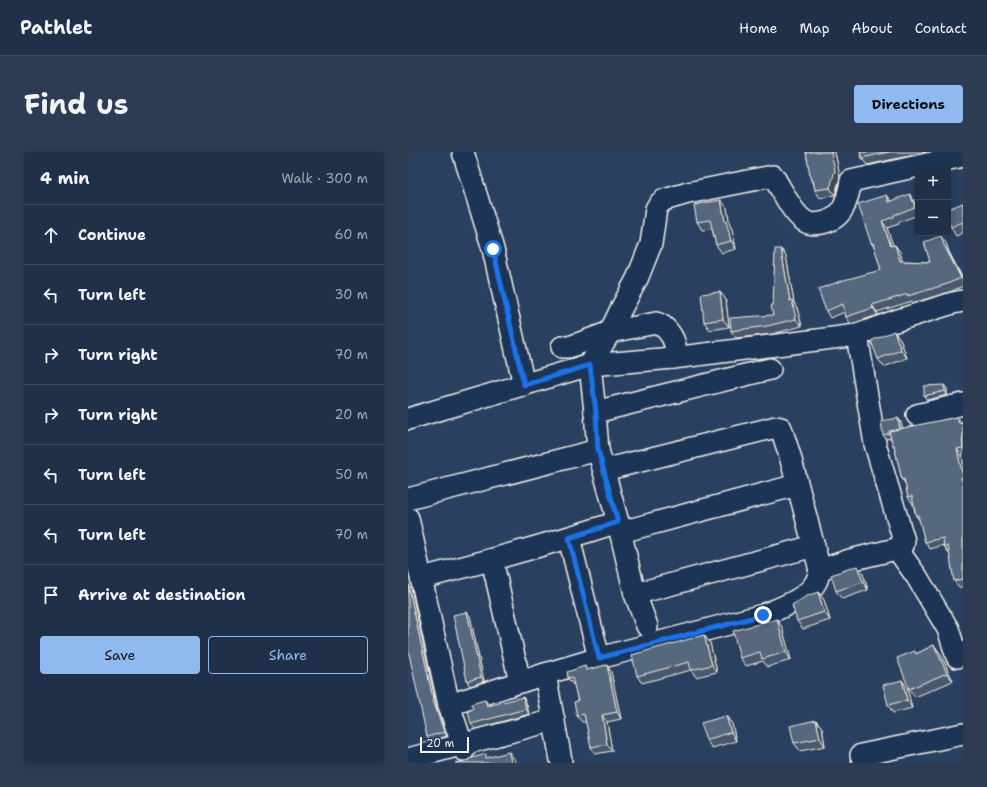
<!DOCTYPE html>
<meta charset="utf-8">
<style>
:root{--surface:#203048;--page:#2d3c52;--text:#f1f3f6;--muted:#a2a9b4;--line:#3d4b60;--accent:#90b9f0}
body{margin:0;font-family:"Shantell Sans",sans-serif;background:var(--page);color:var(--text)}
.controls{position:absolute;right:12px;top:12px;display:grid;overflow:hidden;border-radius:4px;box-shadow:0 2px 10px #0003}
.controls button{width:36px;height:36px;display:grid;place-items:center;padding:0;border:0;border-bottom:1px solid var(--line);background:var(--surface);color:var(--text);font:20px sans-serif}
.scale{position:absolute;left:12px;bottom:10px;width:49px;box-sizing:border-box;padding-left:4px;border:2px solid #f4f1e8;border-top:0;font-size:11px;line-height:14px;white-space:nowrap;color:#f4f1e8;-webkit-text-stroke:3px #1d3557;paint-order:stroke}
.stop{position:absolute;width:12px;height:12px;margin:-9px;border:3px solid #1a73e8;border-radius:50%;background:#fff}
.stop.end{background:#1a73e8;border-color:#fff;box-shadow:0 1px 4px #0008}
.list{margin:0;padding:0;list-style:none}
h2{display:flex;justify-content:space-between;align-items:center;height:52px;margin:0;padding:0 16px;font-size:17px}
h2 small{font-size:13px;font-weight:400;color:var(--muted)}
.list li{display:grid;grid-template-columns:26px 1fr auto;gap:12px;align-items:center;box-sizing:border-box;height:60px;padding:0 16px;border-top:1px solid var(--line)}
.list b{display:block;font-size:15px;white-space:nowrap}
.list em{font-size:13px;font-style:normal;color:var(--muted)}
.actions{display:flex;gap:8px;padding:12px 16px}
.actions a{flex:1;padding:9px 0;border:1px solid var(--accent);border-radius:4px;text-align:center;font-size:14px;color:var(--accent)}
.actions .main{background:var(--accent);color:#111}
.icon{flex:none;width:22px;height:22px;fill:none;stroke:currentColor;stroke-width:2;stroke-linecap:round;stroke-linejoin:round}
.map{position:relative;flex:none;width:555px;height:611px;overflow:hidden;border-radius:4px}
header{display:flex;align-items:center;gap:24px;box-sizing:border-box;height:56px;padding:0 20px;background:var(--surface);border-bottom:1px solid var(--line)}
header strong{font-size:19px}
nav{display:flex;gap:22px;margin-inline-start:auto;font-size:14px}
.intro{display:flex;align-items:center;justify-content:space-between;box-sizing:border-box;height:96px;padding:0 24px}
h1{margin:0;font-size:28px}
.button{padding:10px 18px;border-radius:4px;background:var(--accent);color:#111;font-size:14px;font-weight:700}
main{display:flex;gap:24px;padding:0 24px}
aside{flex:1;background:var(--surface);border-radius:4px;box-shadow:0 2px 10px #0003}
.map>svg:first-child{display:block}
</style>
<header>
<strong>Pathlet</strong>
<nav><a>Home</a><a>Map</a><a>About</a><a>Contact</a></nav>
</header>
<div class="intro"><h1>Find us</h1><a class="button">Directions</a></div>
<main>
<aside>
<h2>4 min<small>Walk · 300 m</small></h2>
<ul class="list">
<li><svg class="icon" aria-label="ahead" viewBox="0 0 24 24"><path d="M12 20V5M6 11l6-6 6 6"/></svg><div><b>Continue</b></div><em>60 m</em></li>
<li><svg class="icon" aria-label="left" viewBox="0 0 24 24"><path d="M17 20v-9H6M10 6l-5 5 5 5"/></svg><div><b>Turn left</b></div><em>30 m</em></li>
<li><svg class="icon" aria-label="right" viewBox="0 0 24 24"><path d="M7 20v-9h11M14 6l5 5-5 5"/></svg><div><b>Turn right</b></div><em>70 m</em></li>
<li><svg class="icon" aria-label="right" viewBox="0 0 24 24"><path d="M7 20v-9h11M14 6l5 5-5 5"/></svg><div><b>Turn right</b></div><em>20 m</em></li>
<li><svg class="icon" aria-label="left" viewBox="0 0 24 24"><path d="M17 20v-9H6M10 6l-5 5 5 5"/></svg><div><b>Turn left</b></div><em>50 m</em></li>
<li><svg class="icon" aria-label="left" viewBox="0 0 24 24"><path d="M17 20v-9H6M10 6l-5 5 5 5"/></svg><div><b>Turn left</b></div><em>70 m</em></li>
<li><svg class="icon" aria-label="arrive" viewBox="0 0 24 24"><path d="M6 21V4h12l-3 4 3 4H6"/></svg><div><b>Arrive at destination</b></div></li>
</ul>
<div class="actions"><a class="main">Save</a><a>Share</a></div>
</aside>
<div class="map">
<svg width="555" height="611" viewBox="0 0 555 611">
<rect width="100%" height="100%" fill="#2a4060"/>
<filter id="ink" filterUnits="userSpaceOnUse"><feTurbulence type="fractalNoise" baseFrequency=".025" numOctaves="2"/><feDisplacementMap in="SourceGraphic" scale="8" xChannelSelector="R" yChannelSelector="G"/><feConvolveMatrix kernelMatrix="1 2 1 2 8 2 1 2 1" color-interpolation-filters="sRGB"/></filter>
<g filter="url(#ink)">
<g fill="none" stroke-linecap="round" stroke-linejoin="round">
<g stroke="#f4f1e8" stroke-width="24">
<g id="minor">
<polyline points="55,0 85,97 116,233"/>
<path d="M154,195H161L202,180L248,171C257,173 265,184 267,193C268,197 266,202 265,206"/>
<polyline points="187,260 362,217"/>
<polyline points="509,263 555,252"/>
<polyline points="0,267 182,213 265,206 449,183 487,169 545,151 555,149"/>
<polyline points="196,318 368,275 373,276 382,304 412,418"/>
<polyline points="0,347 190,298"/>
<polyline points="0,366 41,553 56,598"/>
<polyline points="213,380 389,333"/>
<polyline points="161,386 191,506"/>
<polyline points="489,397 509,425 540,477 549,505"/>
<polyline points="84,408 112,530"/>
<path d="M14,426C80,409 145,391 210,370"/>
<polyline points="227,442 406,394"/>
<path d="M239,474L227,442L210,370L190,298L187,260L182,213L202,180L213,157L229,127L243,92L248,57L251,52L256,48L280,41L365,24C373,36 383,59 394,67C400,73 407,72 414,71C437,66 439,48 443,29L555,4"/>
<polyline points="137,522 153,608"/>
<path d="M41,553L137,522L191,506L355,463C372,456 399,447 408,430C410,426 411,422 412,418L442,408L492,396L495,394L496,389L467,292L449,183"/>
<polyline points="453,603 555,582"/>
<polyline points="0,607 146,568"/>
</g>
</g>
<use href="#minor" stroke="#1d3557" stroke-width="21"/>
</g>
<g fill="#4a596c" stroke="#f4f1e8">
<polygon points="398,0 427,0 432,25 427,43 412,46 407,38 406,32 403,29"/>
<polygon points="452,0 518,0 459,13 454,6"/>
<polygon points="483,49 506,49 510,59 510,63 491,70 491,72 479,76 485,94 487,93 492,100 494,109 522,110 538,91 541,100 555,127 555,134 544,139 505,151 504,149 469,160 470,163 443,172 438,165 437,160 422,166 418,159 473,118 467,96 463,91"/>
<polygon points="555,51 555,81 548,84 543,75"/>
<polygon points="319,56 322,74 324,77 328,97 314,101 308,93 304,77 294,78 289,70"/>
<polygon points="373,97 378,104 386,151 389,156 394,174 364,182 328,186 323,179 365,163 365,153"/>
<polygon points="312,140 318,148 321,175 302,178 296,170"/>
<polygon points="486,179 492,187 499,206 476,215 470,207"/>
<polygon points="536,233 539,237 539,243 519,248 516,244"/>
<polygon points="490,266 493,270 494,276 555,270 555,303 554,304 555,310 555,435 551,435 546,429 542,401 540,401 536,393 522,397 517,390 512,369 508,364 505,352 500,345 497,331 494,328 487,297 485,293 483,286 478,287 475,283"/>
<polygon points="455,422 460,438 434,447 428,439"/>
<polygon points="3,436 29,556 39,584 22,589 19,585"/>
<polygon points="410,440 416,448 422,468 395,477 389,469"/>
<polygon points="62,464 76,529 62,534 59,529"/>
<polygon points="374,475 383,508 359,515 355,509 338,514 332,506"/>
<polygon points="296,483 302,491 309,520 288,525 283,518 234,531 229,524"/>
<polygon points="526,493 532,501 545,529 507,545 501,537 508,502"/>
<polygon points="199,513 203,520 213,567 199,570 204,599 187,602 183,595 178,570 174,570 169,564 170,549 166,532 165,533 160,526 177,514 179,518"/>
<polygon points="494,528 499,536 504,556 485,561 480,553"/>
<polygon points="118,550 121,562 67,577 63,572 81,553"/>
<polygon points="318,564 324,572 328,589 304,596 298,588"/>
<polygon points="408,568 414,576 417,594 392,599 386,591"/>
</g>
<g fill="#3c4858" stroke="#f4f1e8">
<polygon points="423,0 427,0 432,25 427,43 422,36"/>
<polygon points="502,42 506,49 510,59 510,60 507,55"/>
<polygon points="479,43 484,50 481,50"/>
<polygon points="313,48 319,56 322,74 324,77 328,97 323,89 317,70"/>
<polygon points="474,69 479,76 488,101 483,94"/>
<polygon points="533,84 538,91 541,100 555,127 555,128 536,93"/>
<polygon points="487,93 492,100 496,116 492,109"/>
<polygon points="373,97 378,104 386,151 389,156 394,174 388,167 382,149"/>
<polygon points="312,140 318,148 321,175 315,167"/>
<polygon points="464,153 469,160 470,163 465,156"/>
<polygon points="486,179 492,187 499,206 493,198"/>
<polygon points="536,233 539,237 539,243 537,239"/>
<polygon points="549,265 554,271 551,271"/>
<polygon points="490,266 493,270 496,283 493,279"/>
<polygon points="549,297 554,304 555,310 555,326"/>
<polygon points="449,414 455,422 460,438 455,430"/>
<polygon points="0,432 3,436 29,556 39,584 36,580 26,551"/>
<polygon points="410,440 416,448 422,468 416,460"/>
<polygon points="59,460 62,464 76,529 73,525"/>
<polygon points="369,467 374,475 383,508 378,500"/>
<polygon points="296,483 302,491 309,520 304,513"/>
<polygon points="526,493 532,501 545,529 539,521"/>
<polygon points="199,513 203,520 213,567 209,560"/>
<polygon points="494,528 499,536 504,556 499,548"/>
<polygon points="115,545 118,550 121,562 118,557"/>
<polygon points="77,548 81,553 82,559 79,554"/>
<polygon points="194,563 199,570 204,599 199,592"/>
<polygon points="318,564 324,572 328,589 323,580"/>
<polygon points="408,568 414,576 417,594 412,586"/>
<polygon points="101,600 107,608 107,611 103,611"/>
</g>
<g fill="#56677d" stroke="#f4f1e8">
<polygon points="398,0 423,0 427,18 422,36 407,38 405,28 403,29"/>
<polygon points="452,0 481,0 454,6"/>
<polygon points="502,42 507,55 486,63 486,65 474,69 483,94 487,93 492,109 522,110 516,90 533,84 536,93 553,126 539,132 500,144 500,142 464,153 465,156 438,165 435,152 418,159 410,137 436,128 473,118 465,91 463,91 450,52 479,43 481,50"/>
<polygon points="313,48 317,70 318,69 323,89 308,93 302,68 289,70 286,53"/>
<polygon points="555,51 555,70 543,75 540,69 540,57"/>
<polygon points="367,97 373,97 382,149 384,148 388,167 359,174 323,179 322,166 365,163 363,154 365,153"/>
<polygon points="312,140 315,167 296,170 293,142"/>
<polygon points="486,179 493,198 470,207 463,189"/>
<polygon points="536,233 537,239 516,244 516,234"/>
<polygon points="549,265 551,271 555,270 555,286 554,286 555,296 549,297 555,325 553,325 555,332 555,427 546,429 540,394 536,395 535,386 517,390 510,363 508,364 504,344 500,345 496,327 494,328 486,293 485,293 481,279"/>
<polygon points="490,266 492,277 481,279 482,281 475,283 473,269"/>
<polygon points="449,414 455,430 428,439 423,423"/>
<polygon points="0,432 26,551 36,580 19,585 0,497"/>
<polygon points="410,440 416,460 389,469 384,453 399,444"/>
<polygon points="59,460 73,525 59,529 45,463"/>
<polygon points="369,467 378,500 354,507 352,500 332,506 325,479"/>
<polygon points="296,483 304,513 283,518 281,510 229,524 224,503"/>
<polygon points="526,493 539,521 501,537 489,506 507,499 508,502"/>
<polygon points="199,513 209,560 194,563 199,592 183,595 176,562 169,564 166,550 170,549 164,525 160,526 159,520 177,514 178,518"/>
<polygon points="494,528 499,548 480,553 475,533"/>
<polygon points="115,545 118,557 63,572 60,559 65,557 63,552 77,548 79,554"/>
<polygon points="318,564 323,580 298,588 293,571"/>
<polygon points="408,568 412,586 386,591 382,574"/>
<polygon points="101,600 103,611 47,611 61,608 61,607 78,602 78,606"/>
</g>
</g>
<g fill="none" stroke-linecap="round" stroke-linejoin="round" filter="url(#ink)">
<polyline stroke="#1a73e8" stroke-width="5" points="85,97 116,233 182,213 188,260 190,298 210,370 161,386 191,506 355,463"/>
</g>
</svg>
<div class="controls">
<button>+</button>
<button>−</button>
</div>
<div class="scale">20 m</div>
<div class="stop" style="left:85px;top:97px"></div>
<div class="stop end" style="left:355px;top:463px"></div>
</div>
</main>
